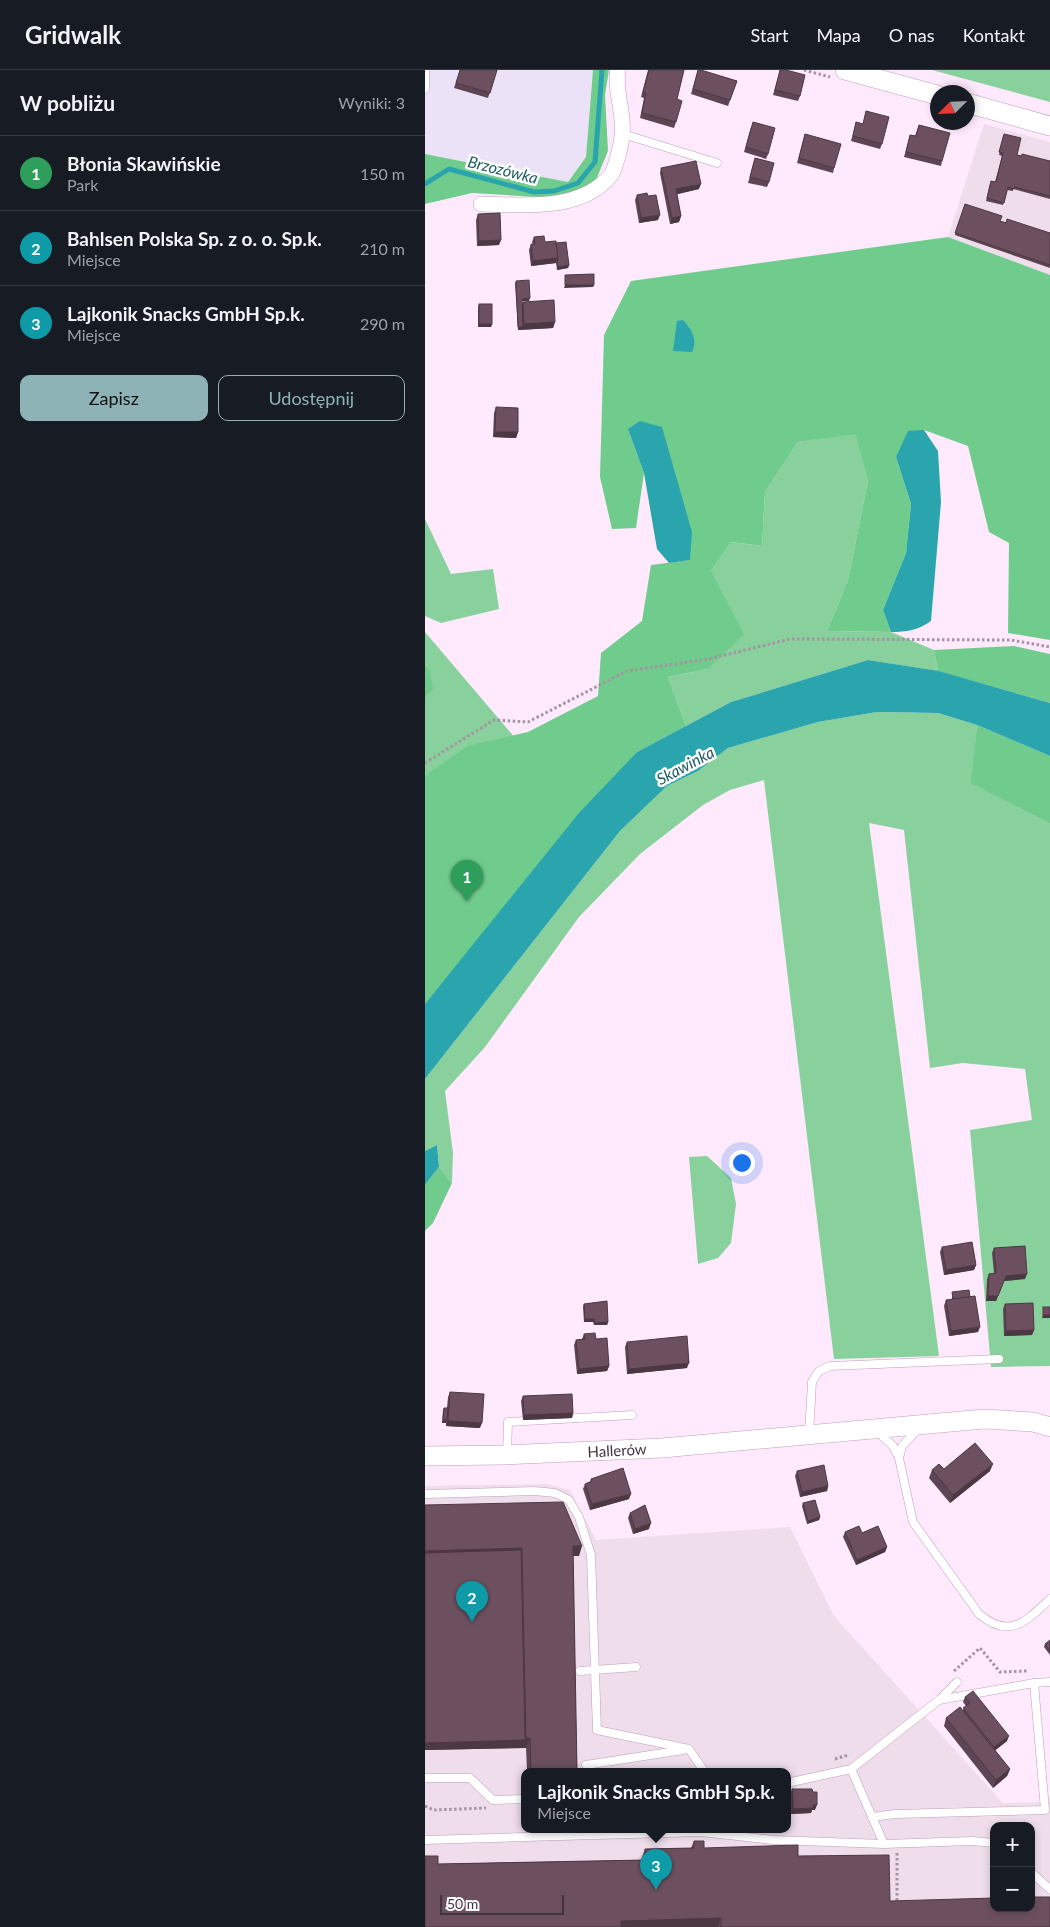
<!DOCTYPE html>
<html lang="pl">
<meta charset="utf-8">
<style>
:root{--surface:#171b24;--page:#20242c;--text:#f1f3f6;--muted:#9ea1a6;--line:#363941;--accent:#8eb3b7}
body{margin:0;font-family:Lato,sans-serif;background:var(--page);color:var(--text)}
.controls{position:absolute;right:15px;bottom:15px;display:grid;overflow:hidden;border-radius:10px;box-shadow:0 2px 8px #0003}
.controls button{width:45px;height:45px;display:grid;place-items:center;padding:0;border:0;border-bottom:1px solid var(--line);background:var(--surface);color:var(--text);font:25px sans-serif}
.compass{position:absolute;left:505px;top:15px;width:45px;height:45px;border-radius:50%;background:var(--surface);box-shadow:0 2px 8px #0003;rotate:246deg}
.scale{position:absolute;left:15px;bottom:12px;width:124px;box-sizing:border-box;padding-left:5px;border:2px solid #40353f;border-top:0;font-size:14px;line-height:18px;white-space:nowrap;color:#40353f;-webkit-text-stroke:4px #fefefe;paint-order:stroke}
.you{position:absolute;left:316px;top:1092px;width:18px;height:18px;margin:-12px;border:4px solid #fff;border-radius:50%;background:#1a73e8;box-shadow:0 0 0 8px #1a73e833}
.badge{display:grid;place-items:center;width:32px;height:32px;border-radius:50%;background:var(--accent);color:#fff;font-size:16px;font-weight:700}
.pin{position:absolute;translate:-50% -41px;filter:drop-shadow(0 1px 2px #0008)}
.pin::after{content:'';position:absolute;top:26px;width:18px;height:15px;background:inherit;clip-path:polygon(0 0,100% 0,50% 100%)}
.popup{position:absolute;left:96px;top:1698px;width:270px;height:65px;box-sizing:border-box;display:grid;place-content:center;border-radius:10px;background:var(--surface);filter:drop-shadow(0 1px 4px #0005);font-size:16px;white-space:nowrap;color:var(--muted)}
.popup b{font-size:19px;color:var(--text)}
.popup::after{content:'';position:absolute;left:50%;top:100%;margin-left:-10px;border:10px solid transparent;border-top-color:var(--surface)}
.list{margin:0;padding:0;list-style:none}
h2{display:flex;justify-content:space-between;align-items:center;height:65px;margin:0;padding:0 20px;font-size:21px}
h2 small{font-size:16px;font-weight:400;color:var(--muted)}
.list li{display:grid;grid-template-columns:32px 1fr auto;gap:15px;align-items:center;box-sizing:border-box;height:75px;padding:0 20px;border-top:1px solid var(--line)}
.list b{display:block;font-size:19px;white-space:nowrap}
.list p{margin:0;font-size:16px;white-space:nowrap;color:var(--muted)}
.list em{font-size:16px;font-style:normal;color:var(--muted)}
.actions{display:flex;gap:10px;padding:15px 20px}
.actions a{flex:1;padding:11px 0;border:1px solid var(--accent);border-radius:10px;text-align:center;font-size:18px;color:var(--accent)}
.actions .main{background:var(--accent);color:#111}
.map{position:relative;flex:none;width:625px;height:1857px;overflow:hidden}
header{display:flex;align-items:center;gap:30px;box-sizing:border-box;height:70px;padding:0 25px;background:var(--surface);border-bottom:1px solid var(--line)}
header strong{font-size:24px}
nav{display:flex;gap:28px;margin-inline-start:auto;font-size:18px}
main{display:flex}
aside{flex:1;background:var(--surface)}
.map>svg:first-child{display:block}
</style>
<header>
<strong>Gridwalk</strong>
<nav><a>Start</a><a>Mapa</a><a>O nas</a><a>Kontakt</a></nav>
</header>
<main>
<aside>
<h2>W pobliżu<small>Wyniki: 3</small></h2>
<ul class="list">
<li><span class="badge" style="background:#2e9e5b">1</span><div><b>Błonia Skawińskie</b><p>Park</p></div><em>150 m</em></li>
<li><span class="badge" style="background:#0f9aa8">2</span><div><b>Bahlsen Polska Sp. z o. o. Sp.k.</b><p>Miejsce</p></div><em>210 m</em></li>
<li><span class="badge" style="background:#0f9aa8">3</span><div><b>Lajkonik Snacks GmbH Sp.k.</b><p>Miejsce</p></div><em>290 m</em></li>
</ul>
<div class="actions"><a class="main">Zapisz</a><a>Udostępnij</a></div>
</aside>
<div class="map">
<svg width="625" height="1857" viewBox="0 0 625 1857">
<rect width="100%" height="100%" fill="#ffe9fd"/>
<g fill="#efddec" fill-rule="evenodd">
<polygon points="559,54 625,72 625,205 523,167"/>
<path d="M121,1414L145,1420L171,1470L365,1457L409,1546L578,1733L625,1732V1857H0V1416ZM100,1701H362V1759H100ZM569,1756H606V1838H569Z"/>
</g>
<polygon fill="#ece2f7" points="0,0 168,0 161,87 143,112 0,84"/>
<g fill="#88d19c">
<polygon points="507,0 625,0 625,32"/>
<polygon points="430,363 443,411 423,510 402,561 466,562 509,580 513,601 443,590 306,632 261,656 243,607 283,599 286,501 306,472 337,476 340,422 373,372"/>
<polygon points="0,449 26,504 68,499 74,539 16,553 0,546"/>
<polygon points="0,562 154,743 0,934"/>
<polygon points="452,642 513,643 552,655 547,713 625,754 625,1296 566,1297 545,1060 607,1050 600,999 538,993 505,998 479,760 444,753 514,1286 409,1289 339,710 305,720 278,735 215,784 154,847 60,977 20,1021 28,1083 27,1113 14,1097 12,1075 0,1081 0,1009 195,761 242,716 273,701 303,678 393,652"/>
<polygon points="282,1086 306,1108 311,1134 306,1173 293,1188 273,1194 264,1087"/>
</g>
<g fill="#6fcc8c">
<polygon points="168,0 184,0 180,25 183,81 171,110 144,129 47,123 0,134 0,84 143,112 161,87"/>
<polygon points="523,167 625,205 625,570 583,563 584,473 564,462 543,376 499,360 471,387 486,434 481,483 458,540 466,562 402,561 423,510 443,411 430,364 373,372 340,422 337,476 306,472 286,501 319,564 283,599 243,607 261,656 212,682 0,934 0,706 42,676 103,662 173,626 176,583 217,551 226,495 265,490 203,359 219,403 211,458 187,459 175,407 179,265 206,211"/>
<polygon points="589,576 625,584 625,633 513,601 509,580"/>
<polygon points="0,596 5,601 8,619 0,627"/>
<polygon points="552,655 625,686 625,754 546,713"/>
<polygon points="14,1097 27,1113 8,1153 0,1161 0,1115"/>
</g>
<g fill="#2ba5ad">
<path d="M258,250C266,258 273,270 267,282L248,281L252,251Z"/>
<polygon points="215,351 237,357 267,462 265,490 244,493 232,479 219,403 203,359"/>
<path d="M499,360L513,381L516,432L506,551C494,560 481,562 466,562L458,540L481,483L486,434L471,387L483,361Z"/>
<polygon points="443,590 514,601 625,633 625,686 552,655 513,643 452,642 393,652 303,678 273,701 242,716 195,761 0,1009 0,934 154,743 212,682 306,632"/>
<polygon points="12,1075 14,1097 0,1115 0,1081"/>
</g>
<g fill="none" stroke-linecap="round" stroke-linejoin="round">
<polyline stroke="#2ba5ad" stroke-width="5" points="0,114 24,99 109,122 129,121 153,113 170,92 177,0"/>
<g stroke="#bba0b8" stroke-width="9">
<g id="service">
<polyline points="0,19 0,0"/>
<polyline points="198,64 292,93"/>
<polyline points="454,1363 468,1376 474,1388 477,1376 492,1360"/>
<polyline points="384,1364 387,1312 394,1301 405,1296 574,1289"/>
<polyline points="82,1385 83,1352 207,1345"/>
<path d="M474,1388L488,1452L554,1544C585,1570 601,1551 625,1529"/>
<polyline points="0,1424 110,1421 130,1423 144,1430 154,1447 166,1485 172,1660 264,1679 279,1701"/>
<polyline points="155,1601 211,1597"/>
<polyline points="514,1630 609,1613 625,1612"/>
<polyline points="161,1695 258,1680"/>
<polyline points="0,1708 45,1708 68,1730 100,1729"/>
<polyline points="362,1713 426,1699"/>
<polyline points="447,1747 470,1744 620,1740 609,1613"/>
<polyline points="0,1770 276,1762 348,1770 459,1774 547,1771 569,1773"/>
<polyline points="459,1774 426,1699 514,1630 532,1612"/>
<polyline points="606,1802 625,1819"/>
</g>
</g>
<g stroke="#bba0b8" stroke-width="16">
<path id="minor" d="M56,134C98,135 156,142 186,105C190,100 197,72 197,65C200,44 189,21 193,0"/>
</g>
<g stroke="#bba0b8" stroke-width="20">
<g id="tertiary">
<polyline points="420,0 512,25"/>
<polyline points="542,33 625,56"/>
<polyline points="0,1386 79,1385 237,1378 559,1349 608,1352 625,1357"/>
</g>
</g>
<g stroke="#a493a2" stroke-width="3" stroke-dasharray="2.5 2.5" stroke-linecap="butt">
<polyline points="379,0 405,7"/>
<polyline points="0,693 69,650 103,652 202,601 284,589 365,569 586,570 625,577"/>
<polyline points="529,1601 555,1578 575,1602 602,1601"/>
<polyline points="410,1689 423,1685"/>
<polyline points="0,1736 9,1740 61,1738"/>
<polyline points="99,1739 99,1757"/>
<polyline points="472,1783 472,1834"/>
</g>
<use href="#service" stroke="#fff" stroke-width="8"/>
<use href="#minor" stroke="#fff" stroke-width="15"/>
<use href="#tertiary" stroke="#fff" stroke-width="19"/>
</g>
<g fill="#5e4553">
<polygon points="35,0 72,0 63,28 29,18"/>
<polygon points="223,0 259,0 252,29 251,52 249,58 215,48 219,28 216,27"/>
<polygon points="273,0 312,11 303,36 266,24"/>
<polygon points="355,0 375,26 373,31 348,25"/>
<polygon points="441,41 457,74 455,79 426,71 431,52 438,54"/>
<polygon points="494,55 517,91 516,96 479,87 485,65 490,66"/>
<polygon points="326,57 343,84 341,89 319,82"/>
<polygon points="380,64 409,98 408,103 372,93"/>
<polygon points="578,66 592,85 625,91 625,129 588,119 588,121 582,120 578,135 561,131 565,114 570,112 577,86 574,85"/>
<polygon points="330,88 344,112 342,117 323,113"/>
<polygon points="236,98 274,119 252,124 256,146 254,152 245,154 235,103"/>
<polygon points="212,125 223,126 233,150 214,153 210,130"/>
<polygon points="540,134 575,151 625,163 625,198 530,165"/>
<polygon points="53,144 74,175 52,176 51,150"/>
<polygon points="109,167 120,172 131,173 144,195 143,198 132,200 131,193 106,196 104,180 106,174 108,174 107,172"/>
<polygon points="91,211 104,231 97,231 97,234 98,232 130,252 128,258 93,260 90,214"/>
<polygon points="54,234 67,254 66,257 53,257 53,237"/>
<polygon points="71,337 93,362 91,368 68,367 69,343"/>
<polygon points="517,1177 551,1195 549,1200 519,1205 515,1182"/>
<polygon points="569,1178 600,1209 579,1211 571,1231 561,1231 562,1209 564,1204 569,1203 567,1183"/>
<polygon points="527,1222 545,1227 553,1262 524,1266 519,1236 521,1230 527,1230"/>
<polygon points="159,1234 183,1252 182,1255 169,1255 168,1252 159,1252 158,1237"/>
<polygon points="580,1234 609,1260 607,1265 579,1266 578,1239"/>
<polygon points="159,1264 171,1269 184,1296 182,1301 152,1304 149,1275 151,1270 157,1269"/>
<polygon points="202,1272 262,1298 202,1304 200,1277"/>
<polygon points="25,1322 55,1358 21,1356 21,1353 17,1353 18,1340 19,1338 22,1338 23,1327"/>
<polygon points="98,1326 148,1343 147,1348 98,1350 96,1331"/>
<polygon points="519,1399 565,1401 525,1433 504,1408 507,1400"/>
<polygon points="372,1401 403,1416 402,1421 375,1427 370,1406"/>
<polygon points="166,1409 204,1429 165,1440 158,1419 160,1414 165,1412"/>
<polygon points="378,1433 395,1447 394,1450 382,1454 377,1436"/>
<polygon points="0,1435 154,1486 148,1486 152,1701 102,1701 101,1678 0,1680"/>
<polygon points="205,1443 224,1459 208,1464 203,1448"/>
<polygon points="420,1462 437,1463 462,1477 460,1482 431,1495 418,1467"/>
<polygon points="625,1570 625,1585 619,1577 620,1574"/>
<polygon points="540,1627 582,1671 570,1680 585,1699 582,1706 568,1718 519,1656 521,1648 538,1640 541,1636 538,1632"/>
<polygon points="367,1719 390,1740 387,1740 386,1743 366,1744 365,1725"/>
<polygon points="269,1771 279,1778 373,1786 465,1831 625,1857 0,1857 13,1794 216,1790 220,1779 266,1778"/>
</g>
<g fill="#4c3843">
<polygon points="276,114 274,119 249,125 251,119"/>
<polygon points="235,145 233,150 214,153 216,148"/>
<polygon points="256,146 254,152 245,154 247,148"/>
<polygon points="76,170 74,175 52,176 54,171"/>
<polygon points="133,188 131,193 106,196 108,191"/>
<polygon points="144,195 143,198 132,200 133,197"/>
<polygon points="140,215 169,215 168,217 139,218"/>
<polygon points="105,228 104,231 96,231 97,229"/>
<polygon points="130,252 128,258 93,260 93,257 98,257 99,254"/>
<polygon points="54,254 67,254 66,257 53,257"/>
<polygon points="70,362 93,362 91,368 68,367"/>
<polygon points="551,1195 549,1200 519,1205 521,1200"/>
<polygon points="602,1204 600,1209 579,1211 571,1231 561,1231 563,1226 581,1206"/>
<polygon points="618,1245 625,1245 625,1248 617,1248"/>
<polygon points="160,1249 169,1249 168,1252 159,1252"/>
<polygon points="183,1252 182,1255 169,1255 170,1253"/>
<polygon points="555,1257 553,1262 524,1266 526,1261"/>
<polygon points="609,1260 607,1265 579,1266 581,1261"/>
<polygon points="264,1293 262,1298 202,1304 204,1299"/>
<polygon points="184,1296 182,1301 152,1304 154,1299"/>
<polygon points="148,1343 147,1348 98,1350 99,1345"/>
<polygon points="18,1350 22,1350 21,1353 17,1353"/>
<polygon points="23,1351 57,1353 55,1358 21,1356"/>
<polygon points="568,1394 565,1401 525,1433 528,1425"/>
<polygon points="403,1416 402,1421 375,1427 377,1422"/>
<polygon points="206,1424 204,1429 165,1440 167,1434"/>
<polygon points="395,1447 394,1450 382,1454 383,1451"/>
<polygon points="226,1453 224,1459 208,1464 210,1459"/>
<polygon points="148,1476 157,1476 154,1486 144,1486"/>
<polygon points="462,1477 460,1482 431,1495 432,1490"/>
<polygon points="97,1478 93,1488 0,1490 0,1481"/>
<polygon points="584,1666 582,1671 567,1683 569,1677"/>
<polygon points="101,1668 105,1668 101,1678 0,1680 0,1673 100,1670"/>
<polygon points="585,1699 582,1706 568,1718 571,1710"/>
<polygon points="388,1735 392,1735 390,1740 387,1740 386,1743 366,1744 368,1739"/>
<polygon points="296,1848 293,1857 194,1857 196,1851"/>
</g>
<g fill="#6d5060" stroke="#4c3843">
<polygon points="35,0 72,0 65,23 31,13"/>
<polygon points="224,0 259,0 252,29 257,31 251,52 217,43 221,23 218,22"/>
<polygon points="273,0 276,0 312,11 305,30 268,19"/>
<polygon points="355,0 361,0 380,5 375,26 350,20"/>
<polygon points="441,41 464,47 457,74 428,66 431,52 438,54"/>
<polygon points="328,52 350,58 343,84 321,77"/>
<polygon points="494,55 525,63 517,91 481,82 485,65 491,66"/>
<polygon points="380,64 416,74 409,98 374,88"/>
<polygon points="579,64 596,68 592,85 597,86 597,84 625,91 625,126 589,117 589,119 583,117 579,133 562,128 566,111 571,112 578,83 574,82"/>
<polygon points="330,88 349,93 344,112 325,107"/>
<polygon points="271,91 276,114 251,119 256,146 247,148 236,98"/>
<polygon points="222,123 223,126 231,125 235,145 216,148 212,125"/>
<polygon points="540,134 577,146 575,151 581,153 582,149 625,163 625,195 530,163"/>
<polygon points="75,143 76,170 54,171 53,144"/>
<polygon points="119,166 120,172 131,171 133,188 108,191 106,174 110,174 109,167"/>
<polygon points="141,172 144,195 133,197 132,191 133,188 131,173"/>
<polygon points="169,204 169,215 140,215 140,205"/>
<polygon points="104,210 105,228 97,229 98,257 93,257 91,211"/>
<polygon points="129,230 130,252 99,254 98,232"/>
<rect x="54" y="234" width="13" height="20"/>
<polygon points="71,337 93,338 93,362 70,362"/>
<polygon points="547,1172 551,1195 521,1200 517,1177"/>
<polygon points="600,1176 602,1204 581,1206 573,1226 563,1226 564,1204 571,1203 569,1178"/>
<polygon points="544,1220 545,1227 528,1229 527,1222"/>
<polygon points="550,1226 555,1257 526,1261 521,1230"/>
<polygon points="182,1231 183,1252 170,1253 169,1249 160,1249 159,1234"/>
<polygon points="608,1233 609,1260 581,1261 580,1234"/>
<rect x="618" y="1237" width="7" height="8"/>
<polygon points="170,1263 171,1269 182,1268 184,1296 154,1299 151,1270 160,1269 159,1264"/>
<polygon points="262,1266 264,1293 204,1299 202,1272"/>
<polygon points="25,1322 59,1324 57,1353 23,1351"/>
<polygon points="147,1324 148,1343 99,1345 98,1326"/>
<polygon points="19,1338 23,1338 22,1350 18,1350"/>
<polygon points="550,1373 568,1394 528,1425 507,1400 514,1394 519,1399"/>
<polygon points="399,1395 403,1416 377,1422 372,1401"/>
<polygon points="198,1398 206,1424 167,1434 160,1414 167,1411 166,1409"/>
<polygon points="390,1430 395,1447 383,1451 378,1433"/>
<polygon points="138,1432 157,1476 148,1476 152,1701 106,1701 105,1668 101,1668 97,1478 0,1481 0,1435"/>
<polygon points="220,1435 226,1453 210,1459 205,1443"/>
<polygon points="434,1456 437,1463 453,1456 462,1477 432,1490 420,1462"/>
<polygon points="96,1480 100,1670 0,1673 0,1483"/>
<polygon points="625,1570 625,1581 620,1574"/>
<polygon points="548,1621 584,1666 569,1677 538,1638 545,1633 540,1627"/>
<polygon points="535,1637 585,1699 571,1710 521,1648"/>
<polygon points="367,1719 387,1719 388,1722 392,1722 392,1735 388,1735 388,1738 368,1739"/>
<polygon points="269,1771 279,1771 279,1778 373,1775 373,1786 464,1785 465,1831 569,1828 569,1838 606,1838 606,1827 625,1827 625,1857 296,1857 296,1848 196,1851 196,1857 0,1857 0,1786 13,1786 13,1794 220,1790 220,1779 269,1778"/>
</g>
<g text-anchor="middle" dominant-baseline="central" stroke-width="5" stroke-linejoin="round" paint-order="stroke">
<g font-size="15" fill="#40353f" stroke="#fefefe">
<text transform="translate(192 1380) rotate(-3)">Hallerów</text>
</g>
<g font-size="16" font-style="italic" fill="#1d5d61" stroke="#fefefe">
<text transform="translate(78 99) rotate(14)">Brzozówka</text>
<text transform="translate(260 695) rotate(-28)">Skawinka</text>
</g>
</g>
</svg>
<div class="controls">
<button>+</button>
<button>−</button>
</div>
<svg class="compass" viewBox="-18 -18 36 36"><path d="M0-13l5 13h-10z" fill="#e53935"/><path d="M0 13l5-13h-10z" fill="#9ea1a6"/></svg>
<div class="scale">50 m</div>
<div class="you"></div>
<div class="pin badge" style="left:42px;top:831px;background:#2e9e5b">1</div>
<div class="pin badge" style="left:47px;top:1552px;background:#0f9aa8">2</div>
<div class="pin badge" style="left:231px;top:1820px;background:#0f9aa8">3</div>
<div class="popup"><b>Lajkonik Snacks GmbH Sp.k.</b>Miejsce</div>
</div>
</main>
